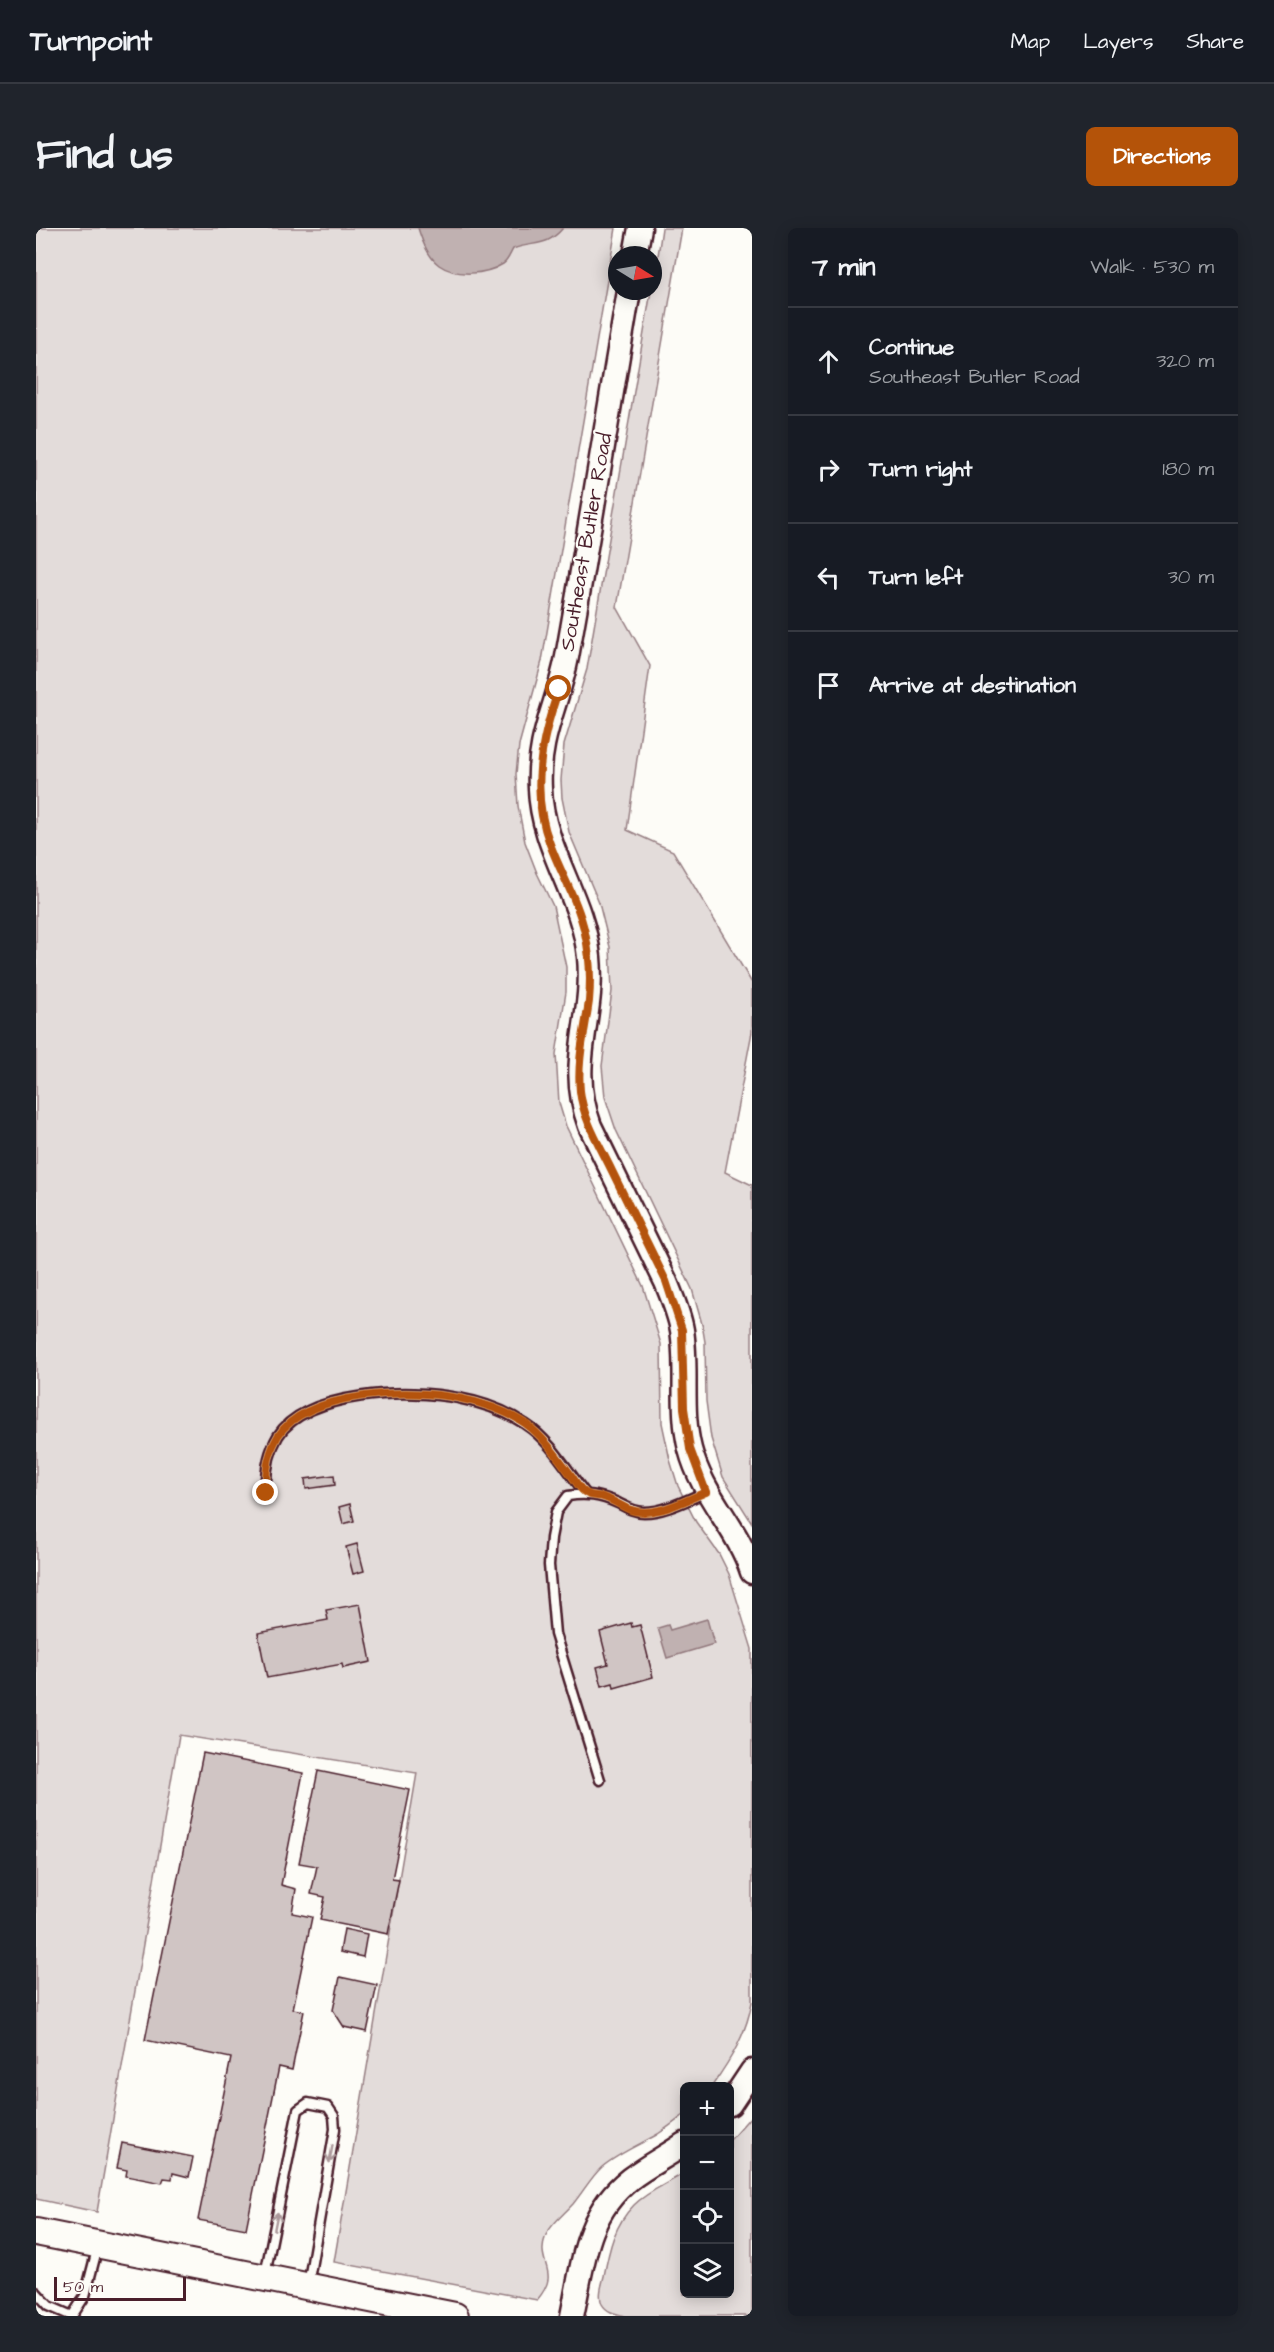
<!DOCTYPE html>
<meta charset="utf-8">
<style>
:root{--surface:#171b24;--page:#20242c;--text:#f1f3f6;--muted:#9ea1a6;--line:#363941;--accent:#b45309}
body{margin:0;font-family:"Architects Daughter",sans-serif;background:var(--page);color:var(--text)}
.controls{position:absolute;right:18px;bottom:18px;display:grid;overflow:hidden;border-radius:9px;box-shadow:0 3px 15px #0003}
.controls button{width:54px;height:54px;display:grid;place-items:center;padding:0;border:0;border-bottom:2px solid var(--line);background:var(--surface);color:var(--text);font:30px sans-serif}
.compass{position:absolute;left:572px;top:18px;width:54px;height:54px;border-radius:50%;background:var(--surface);box-shadow:0 3px 15px #0003;rotate:101deg}
.scale{position:absolute;left:18px;bottom:15px;width:132px;box-sizing:border-box;padding-left:6px;border:3px solid #4a1f2b;border-top:0;font-size:16px;line-height:21px;white-space:nowrap;color:#4a1f2b;-webkit-text-stroke:4px #fdfcf7;paint-order:stroke}
.stop{position:absolute;width:18px;height:18px;margin:-14px;border:4px solid #b45309;border-radius:50%;background:#fff}
.stop.end{background:#b45309;border-color:#fff;box-shadow:0 2px 6px #0008}
.list{margin:0;padding:0;list-style:none}
h2{display:flex;justify-content:space-between;align-items:center;height:78px;margin:0;padding:0 24px;font-size:26px}
h2 small{font-size:20px;font-weight:400;color:var(--muted)}
.list li{display:grid;grid-template-columns:39px 1fr auto;gap:18px;align-items:center;box-sizing:border-box;height:108px;padding:0 24px;border-top:2px solid var(--line)}
.list b{display:block;font-size:22px;white-space:nowrap}
.list p{margin:0;font-size:20px;white-space:nowrap;color:var(--muted)}
.list em{font-size:20px;font-style:normal;color:var(--muted)}
.icon{flex:none;width:33px;height:33px;fill:none;stroke:currentColor;stroke-width:2;stroke-linecap:round;stroke-linejoin:round}
.map{position:relative;flex:none;width:716px;height:2088px;overflow:hidden;border-radius:9px}
header{display:flex;align-items:center;gap:36px;box-sizing:border-box;height:84px;padding:0 30px;background:var(--surface);border-bottom:2px solid var(--line)}
header strong{font-size:28px}
nav{display:flex;gap:33px;margin-inline-start:auto;font-size:21px}
.intro{display:flex;align-items:center;justify-content:space-between;box-sizing:border-box;height:144px;padding:0 36px}
h1{margin:0;font-size:42px}
.button{padding:15px 27px;border-radius:9px;background:var(--accent);color:#fff;font-size:21px;font-weight:700}
main{display:flex;gap:36px;padding:0 36px}
aside{flex:1;background:var(--surface);border-radius:9px;box-shadow:0 3px 15px #0003}
.map>svg:first-child{display:block}
</style>
<header>
<strong>Turnpoint</strong>
<nav><a>Map</a><a>Layers</a><a>Share</a></nav>
</header>
<div class="intro"><h1>Find us</h1><a class="button">Directions</a></div>
<main>
<div class="map">
<svg width="716" height="2088" viewBox="0 0 716 2088">
<rect width="100%" height="100%" fill="#fdfcf7"/>
<filter id="ink" filterUnits="userSpaceOnUse"><feTurbulence type="fractalNoise" baseFrequency=".0167" numOctaves="2"/><feDisplacementMap in="SourceGraphic" scale="12" xChannelSelector="R" yChannelSelector="G"/><feConvolveMatrix kernelMatrix="1 2 1 2 8 2 1 2 1" color-interpolation-filters="sRGB"/></filter>
<g filter="url(#ink)">
<g fill="#e3dcda" stroke="#967e82" stroke-width="1.5">
<path d="M0,0H580L506,433L483,517L480,546L482,578L489,614L501,645L517,678L530,739V764L520,826L523,875L530,898L607,1058L625,1116L626,1195L634,1232L642,1258L660,1294L683,1326L693,1346L716,1421V1774C710,1807 695,1831 676,1858H648V1887C640,1893 631,1900 622,1906C603,1917 583,1925 566,1939C555,1949 547,1964 537,1976C529,1985 515,1996 510,2007C498,2036 527,2042 501,2072L298,2034L381,1545L143,1507L61,1984L0,1971Z"/>
<polygon points="626,0 646,0 581,379 614,438 591,602 637,623 716,755 716,804 689,944 716,957 716,1295 687,1249 675,1210 670,1173 669,1114 666,1096 656,1061 580,902 569,869 566,838 576,763 574,719 563,675 533,604 526,570 525,552 528,517 551,441 615,63 617,63"/>
<path d="M716,1887V2088H590C581,2086 571,2085 566,2076C562,2067 566,2057 568,2048C573,2022 578,1997 598,1977C612,1963 631,1956 648,1945V2066H694V1912Z"/>
</g>
<g fill="#c0b1b1" stroke="#91777b" stroke-width="1.5">
<path d="M382,0H527C510,20 498,13 477,21C474,26 472,33 467,36C449,47 420,49 403,37C392,29 386,13 382,0Z"/>
<polygon points="671,1391 678,1416 631,1430 622,1400 632,1397 634,1402"/>
</g>
<g fill="#d0c5c4" stroke="#4a1f2b" stroke-width="1.5">
<polygon points="298,1247 299,1257 270,1261 269,1251"/>
<polygon points="314,1276 318,1293 307,1296 303,1279"/>
<polygon points="321,1316 328,1343 317,1346 310,1319"/>
<polygon points="324,1376 335,1434 307,1440 306,1436 231,1450 222,1405 292,1392 290,1382"/>
<polygon points="595,1395 596,1399 604,1397 617,1449 578,1460 577,1455 566,1458 561,1439 572,1436 564,1404"/>
<polygon points="167,1525 267,1545 245,1657 260,1661 256,1685 276,1689 257,1781 268,1783 256,1842 243,1839 210,2001 162,1992 195,1830 109,1812"/>
<polygon points="282,1543 374,1562 356,1651 363,1652 352,1706 284,1692 289,1669 275,1666 281,1638 263,1635"/>
<polygon points="308,1701 331,1706 327,1729 304,1724"/>
<polygon points="304,1749 341,1757 331,1804 308,1799 297,1782"/>
<polygon points="86,1915 157,1929 153,1949 137,1945 136,1951 128,1950 126,1955 90,1948 91,1942 81,1940"/>
</g>
<g fill="none" stroke-linecap="round" stroke-linejoin="round">
<g stroke="#4a1f2b" stroke-width="13">
<g id="service">
<path d="M230,1265C229,1246 232,1225 242,1208C270,1163 375,1160 422,1170C444,1174 470,1183 489,1196C514,1212 531,1242 549,1265"/>
<path d="M564,1552L519,1406L513,1337L515,1310L520,1284L532,1268C550,1265 564,1267 582,1275C590,1279 598,1284 608,1284C629,1284 651,1272 670,1264"/>
<polyline points="229,2047 262,1882 272,1875 292,1879 298,1888 299,1901 272,2057"/>
<polyline points="0,2064 13,2078 36,2088"/>
<polyline points="36,2088 49,2068 62,2018"/>
</g>
</g>
<g stroke="#4a1f2b" stroke-width="27">
<g id="secondary">
<polyline points="599,27 604,0"/>
<path d="M593,63C572,185 553,307 531,429C522,477 501,508 504,561C506,621 547,669 553,729C559,792 530,834 554,898L630,1054C636,1069 643,1085 646,1102C652,1141 644,1182 654,1221C666,1268 702,1300 716,1344"/>
<polyline points="694,1876 716,1843"/>
<path d="M536,2088C547,2037 549,1986 594,1951C611,1938 631,1928 648,1916"/>
</g>
</g>
<g stroke="#4a1f2b" stroke-width="30">
<polyline id="primary" points="0,2004 419,2088"/>
</g>
<use href="#service" stroke="#fdfcf7" stroke-width="8"/>
<use href="#secondary" stroke="#fdfcf7" stroke-width="22"/>
<use href="#primary" stroke="#fdfcf7" stroke-width="26"/>
</g>
<defs><path id="oneway-shaft" d="M-6 0H5M1.5-3L5.5 0L1.5 3" fill="none" stroke-width="1.6" stroke-linecap="round" stroke-linejoin="round" transform="scale(1.5)"/></defs>
<g stroke="#ac999b">
<use href="#oneway-shaft" transform="translate(295 1926) rotate(100)"/>
<use href="#oneway-shaft" transform="translate(240 1993) rotate(-79)"/>
</g>
</g>
<g fill="none" stroke-linecap="round" stroke-linejoin="round" filter="url(#ink)">
<path stroke="#b45309" stroke-width="8" d="M230,1265C229,1246 232,1225 242,1208C270,1163 376,1160 422,1170C444,1174 471,1183 490,1196C508,1209 522,1230 535,1247C539,1252 544,1262 550,1265C554,1268 562,1268 567,1269C576,1272 584,1277 592,1281C617,1291 648,1273 670,1264L654,1221L648,1180L646,1102L630,1053C612,1017 594,980 576,943C564,918 547,891 544,863C541,832 549,803 553,773C555,750 554,727 549,705C542,673 525,646 514,616C494,564 505,511 523,461"/>
</g>
<g text-anchor="middle" dominant-baseline="central" stroke-width="4.5" stroke-linejoin="round" paint-order="stroke">
<g font-size="21" fill="#4a1f2b" stroke="#fdfcf7">
<text transform="translate(550 314) rotate(-80)">Southeast Butler Road</text>
</g>
</g>
</svg>
<div class="controls">
<button>+</button>
<button>−</button>
<button><svg class="icon" aria-label="locate" viewBox="0 0 24 24"><circle cx="12" cy="12" r="6"/><path d="M12 2v4M12 18v4M2 12h4M18 12h4"/></svg></button>
<button><svg class="icon" aria-label="layers" viewBox="0 0 24 24"><path d="M12 4l9 5-9 5-9-5zM3 14l9 5 9-5"/></svg></button>
</div>
<svg class="compass" viewBox="-18 -18 36 36"><path d="M0-13l5 13h-10z" fill="#e53935"/><path d="M0 13l5-13h-10z" fill="#9ea1a6"/></svg>
<div class="scale">50 m</div>
<div class="stop" style="left:523px;top:461px"></div>
<div class="stop end" style="left:230px;top:1265px"></div>
</div>
<aside>
<h2>7 min<small>Walk · 530 m</small></h2>
<ul class="list">
<li><svg class="icon" aria-label="ahead" viewBox="0 0 24 24"><path d="M12 20V5M6 11l6-6 6 6"/></svg><div><b>Continue</b><p>Southeast Butler Road</p></div><em>320 m</em></li>
<li><svg class="icon" aria-label="right" viewBox="0 0 24 24"><path d="M7 20v-9h11M14 6l5 5-5 5"/></svg><div><b>Turn right</b></div><em>180 m</em></li>
<li><svg class="icon" aria-label="left" viewBox="0 0 24 24"><path d="M17 20v-9H6M10 6l-5 5 5 5"/></svg><div><b>Turn left</b></div><em>30 m</em></li>
<li><svg class="icon" aria-label="arrive" viewBox="0 0 24 24"><path d="M6 21V4h12l-3 4 3 4H6"/></svg><div><b>Arrive at destination</b></div></li>
</ul>
</aside>
</main>
